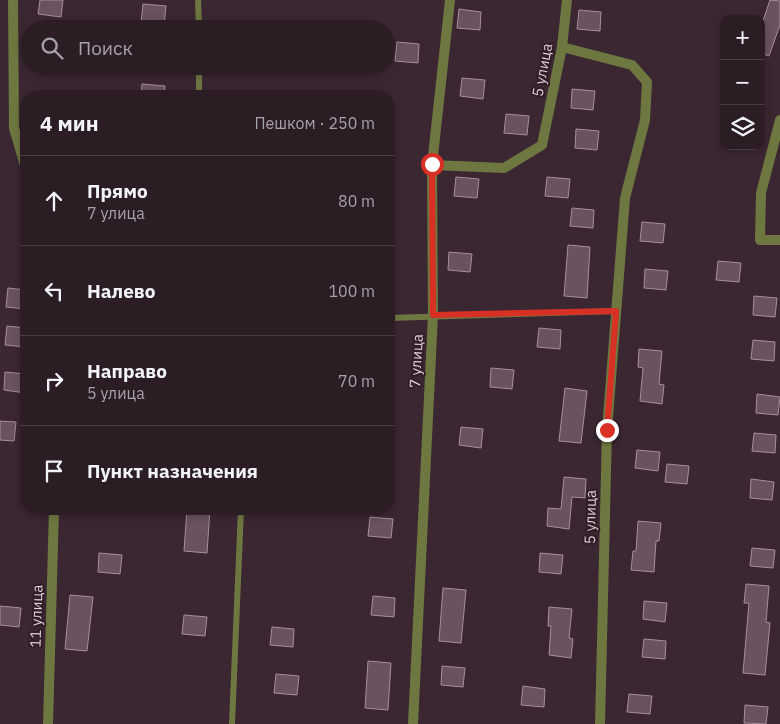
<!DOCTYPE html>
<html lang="ru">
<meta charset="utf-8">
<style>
:root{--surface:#2c1d25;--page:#34262d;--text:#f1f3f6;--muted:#a6a2a7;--line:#483b42}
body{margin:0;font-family:"IBM Plex Sans",sans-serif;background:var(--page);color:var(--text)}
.controls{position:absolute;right:15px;top:15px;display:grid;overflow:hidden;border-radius:10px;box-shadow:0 2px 8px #0003}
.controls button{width:45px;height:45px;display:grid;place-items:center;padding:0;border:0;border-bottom:1px solid var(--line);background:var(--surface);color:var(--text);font:25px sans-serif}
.stop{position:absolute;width:15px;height:15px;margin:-11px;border:4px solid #d93025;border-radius:50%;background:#fff}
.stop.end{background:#d93025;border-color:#fff;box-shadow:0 1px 5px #0008}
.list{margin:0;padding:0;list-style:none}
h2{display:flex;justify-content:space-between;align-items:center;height:65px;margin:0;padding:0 20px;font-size:21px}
h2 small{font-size:16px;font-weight:400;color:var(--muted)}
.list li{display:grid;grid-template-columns:32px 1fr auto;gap:15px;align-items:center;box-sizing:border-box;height:90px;padding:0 20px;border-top:1px solid var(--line)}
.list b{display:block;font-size:19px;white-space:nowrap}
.list p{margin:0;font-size:16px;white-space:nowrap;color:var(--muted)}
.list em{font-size:16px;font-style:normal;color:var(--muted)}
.icon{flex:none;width:28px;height:28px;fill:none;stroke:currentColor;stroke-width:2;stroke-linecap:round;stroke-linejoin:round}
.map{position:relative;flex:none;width:780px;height:724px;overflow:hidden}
.search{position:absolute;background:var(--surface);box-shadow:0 2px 8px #0003;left:20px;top:20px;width:375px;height:55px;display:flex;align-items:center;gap:12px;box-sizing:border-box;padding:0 18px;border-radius:28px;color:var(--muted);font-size:19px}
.panel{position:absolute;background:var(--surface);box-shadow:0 2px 8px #0003;left:20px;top:90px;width:375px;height:425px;border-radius:20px}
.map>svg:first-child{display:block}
</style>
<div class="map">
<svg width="780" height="724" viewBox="0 0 780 724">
<rect width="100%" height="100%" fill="#3a2731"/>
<g fill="#69535e" stroke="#a88f9b">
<polygon points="40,0 63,0 61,17 38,14"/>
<polygon points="770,0 780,1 780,25 769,56 761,53 761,27"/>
<polygon points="143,4 166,6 164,25 141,23"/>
<polygon points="459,9 481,12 480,30 457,28"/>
<polygon points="579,10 601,12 600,31 577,29"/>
<polygon points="397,42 419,44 418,63 395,61"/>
<polygon points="462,78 485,80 483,99 460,96"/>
<polygon points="142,84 165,86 164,96 141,96"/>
<polygon points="572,89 595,91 593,110 571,108"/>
<polygon points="506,114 529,116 527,135 504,133"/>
<polygon points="576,129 599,131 597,150 575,148"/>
<polygon points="456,177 479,179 477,198 454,196"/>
<polygon points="547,177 570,179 568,198 545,196"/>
<polygon points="572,208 594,210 593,228 570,226"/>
<polygon points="642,222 665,224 663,243 640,241"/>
<polygon points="568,245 590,247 587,298 564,296"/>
<polygon points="449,252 472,254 470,272 448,270"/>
<polygon points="718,261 741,263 739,282 716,280"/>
<polygon points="645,269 668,271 666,290 644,288"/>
<polygon points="8,288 26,290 26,309 6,307"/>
<polygon points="754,296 777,298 775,317 753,315"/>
<polygon points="7,326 26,328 26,347 5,345"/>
<polygon points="539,328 561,330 560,349 537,347"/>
<polygon points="753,340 775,342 774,361 751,359"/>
<polygon points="639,349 662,351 659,384 664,385 662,404 640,401 643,368 638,367"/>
<polygon points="491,368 514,370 512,389 490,387"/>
<polygon points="5,372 26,374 26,393 4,390"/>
<polygon points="565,388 587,391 581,443 559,441"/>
<polygon points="757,394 780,397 778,415 756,413"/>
<polygon points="0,421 16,422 14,441 0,440"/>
<polygon points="461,427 483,429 481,448 459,445"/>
<polygon points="754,433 776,435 775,453 752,451"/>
<polygon points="637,450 660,452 658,471 635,468"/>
<polygon points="667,464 689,466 687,484 665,482"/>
<polygon points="564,477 586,479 585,498 572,497 569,529 547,526 548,508 561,509"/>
<polygon points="751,479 774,482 772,500 750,498"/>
<polygon points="187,509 210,509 207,553 184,551"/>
<polygon points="370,517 393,519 391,538 368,536"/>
<polygon points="638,521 661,523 659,541 656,541 654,572 631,570 633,551 636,551"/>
<polygon points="752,548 775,550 773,568 750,566"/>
<polygon points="99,553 122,555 120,574 98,572"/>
<polygon points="540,553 563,555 561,574 539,572"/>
<polygon points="746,584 769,586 766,622 770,623 765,675 743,673 749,603 744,603"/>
<polygon points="443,588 466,590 461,643 439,641"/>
<polygon points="70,595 93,597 87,651 65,649"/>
<polygon points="373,596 395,598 394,617 371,615"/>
<polygon points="644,601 667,603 665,622 643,619"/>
<polygon points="0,606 21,608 19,627 0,625"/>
<polygon points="549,607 572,609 569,638 573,639 571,658 549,655 551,626 548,626"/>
<polygon points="184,615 207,617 205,636 182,634"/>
<polygon points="272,627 294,629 293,647 270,645"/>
<polygon points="644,639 666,641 665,659 642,657"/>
<polygon points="368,661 391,663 388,710 365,708"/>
<polygon points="442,666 465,668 463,687 441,685"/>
<polygon points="276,674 299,676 297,695 274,693"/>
<polygon points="523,686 545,689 544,707 521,705"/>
<polygon points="629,694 652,696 650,714 627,712"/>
<polygon points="745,705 768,707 766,724 744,723"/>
</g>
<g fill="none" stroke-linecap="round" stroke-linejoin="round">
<g stroke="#6f7741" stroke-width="6">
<polyline points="198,0 199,29"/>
<polyline points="199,66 199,96"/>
<polyline points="389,318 616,311"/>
<polyline points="232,724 241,509"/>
</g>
<g stroke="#6f7741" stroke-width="10">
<polyline points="13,0 14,128 26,169"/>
<polyline points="562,47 632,65 647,82 645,120 625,198 607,430 600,724"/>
<polyline points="780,120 761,193 760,240 780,240"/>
<polyline points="432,165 504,168 542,145 562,47 567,0"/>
<polyline points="48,724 54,509"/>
</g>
<polyline stroke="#6f7741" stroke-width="10" points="413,724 433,315 432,165 450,0"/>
</g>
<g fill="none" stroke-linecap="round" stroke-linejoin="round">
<polyline stroke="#d93025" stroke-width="6" points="432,164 433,315 616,311 607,430"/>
</g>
<g text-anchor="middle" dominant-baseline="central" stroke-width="4" stroke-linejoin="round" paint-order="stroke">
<g font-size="15" fill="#dccfd5" stroke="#301d27">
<text transform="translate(542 70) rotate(-79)">5 улица</text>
<text transform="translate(416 361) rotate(-87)">7 улица</text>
<text transform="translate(590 517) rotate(-89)">5 улица</text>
<text transform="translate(36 616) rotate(-88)">11 улица</text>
</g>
</g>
</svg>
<div class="controls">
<button>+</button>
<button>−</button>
<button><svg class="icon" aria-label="layers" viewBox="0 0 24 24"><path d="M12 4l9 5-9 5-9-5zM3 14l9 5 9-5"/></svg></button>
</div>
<div class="stop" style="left:432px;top:164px"></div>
<div class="stop end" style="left:607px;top:430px"></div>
<div class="search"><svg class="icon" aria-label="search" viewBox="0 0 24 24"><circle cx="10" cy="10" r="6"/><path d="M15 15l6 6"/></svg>Поиск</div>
<section class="panel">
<h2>4 мин<small>Пешком · 250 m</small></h2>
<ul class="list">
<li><svg class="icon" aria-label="ahead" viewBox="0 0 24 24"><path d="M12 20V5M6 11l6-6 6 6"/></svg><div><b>Прямо</b><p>7 улица</p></div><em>80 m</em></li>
<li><svg class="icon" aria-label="left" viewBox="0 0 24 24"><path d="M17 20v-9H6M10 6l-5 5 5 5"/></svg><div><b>Налево</b></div><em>100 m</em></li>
<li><svg class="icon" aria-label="right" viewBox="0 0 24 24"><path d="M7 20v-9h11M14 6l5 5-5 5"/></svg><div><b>Направо</b><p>5 улица</p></div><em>70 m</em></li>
<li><svg class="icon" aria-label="arrive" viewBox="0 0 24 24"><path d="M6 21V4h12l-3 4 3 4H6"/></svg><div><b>Пункт назначения</b></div></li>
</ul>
</section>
</div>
